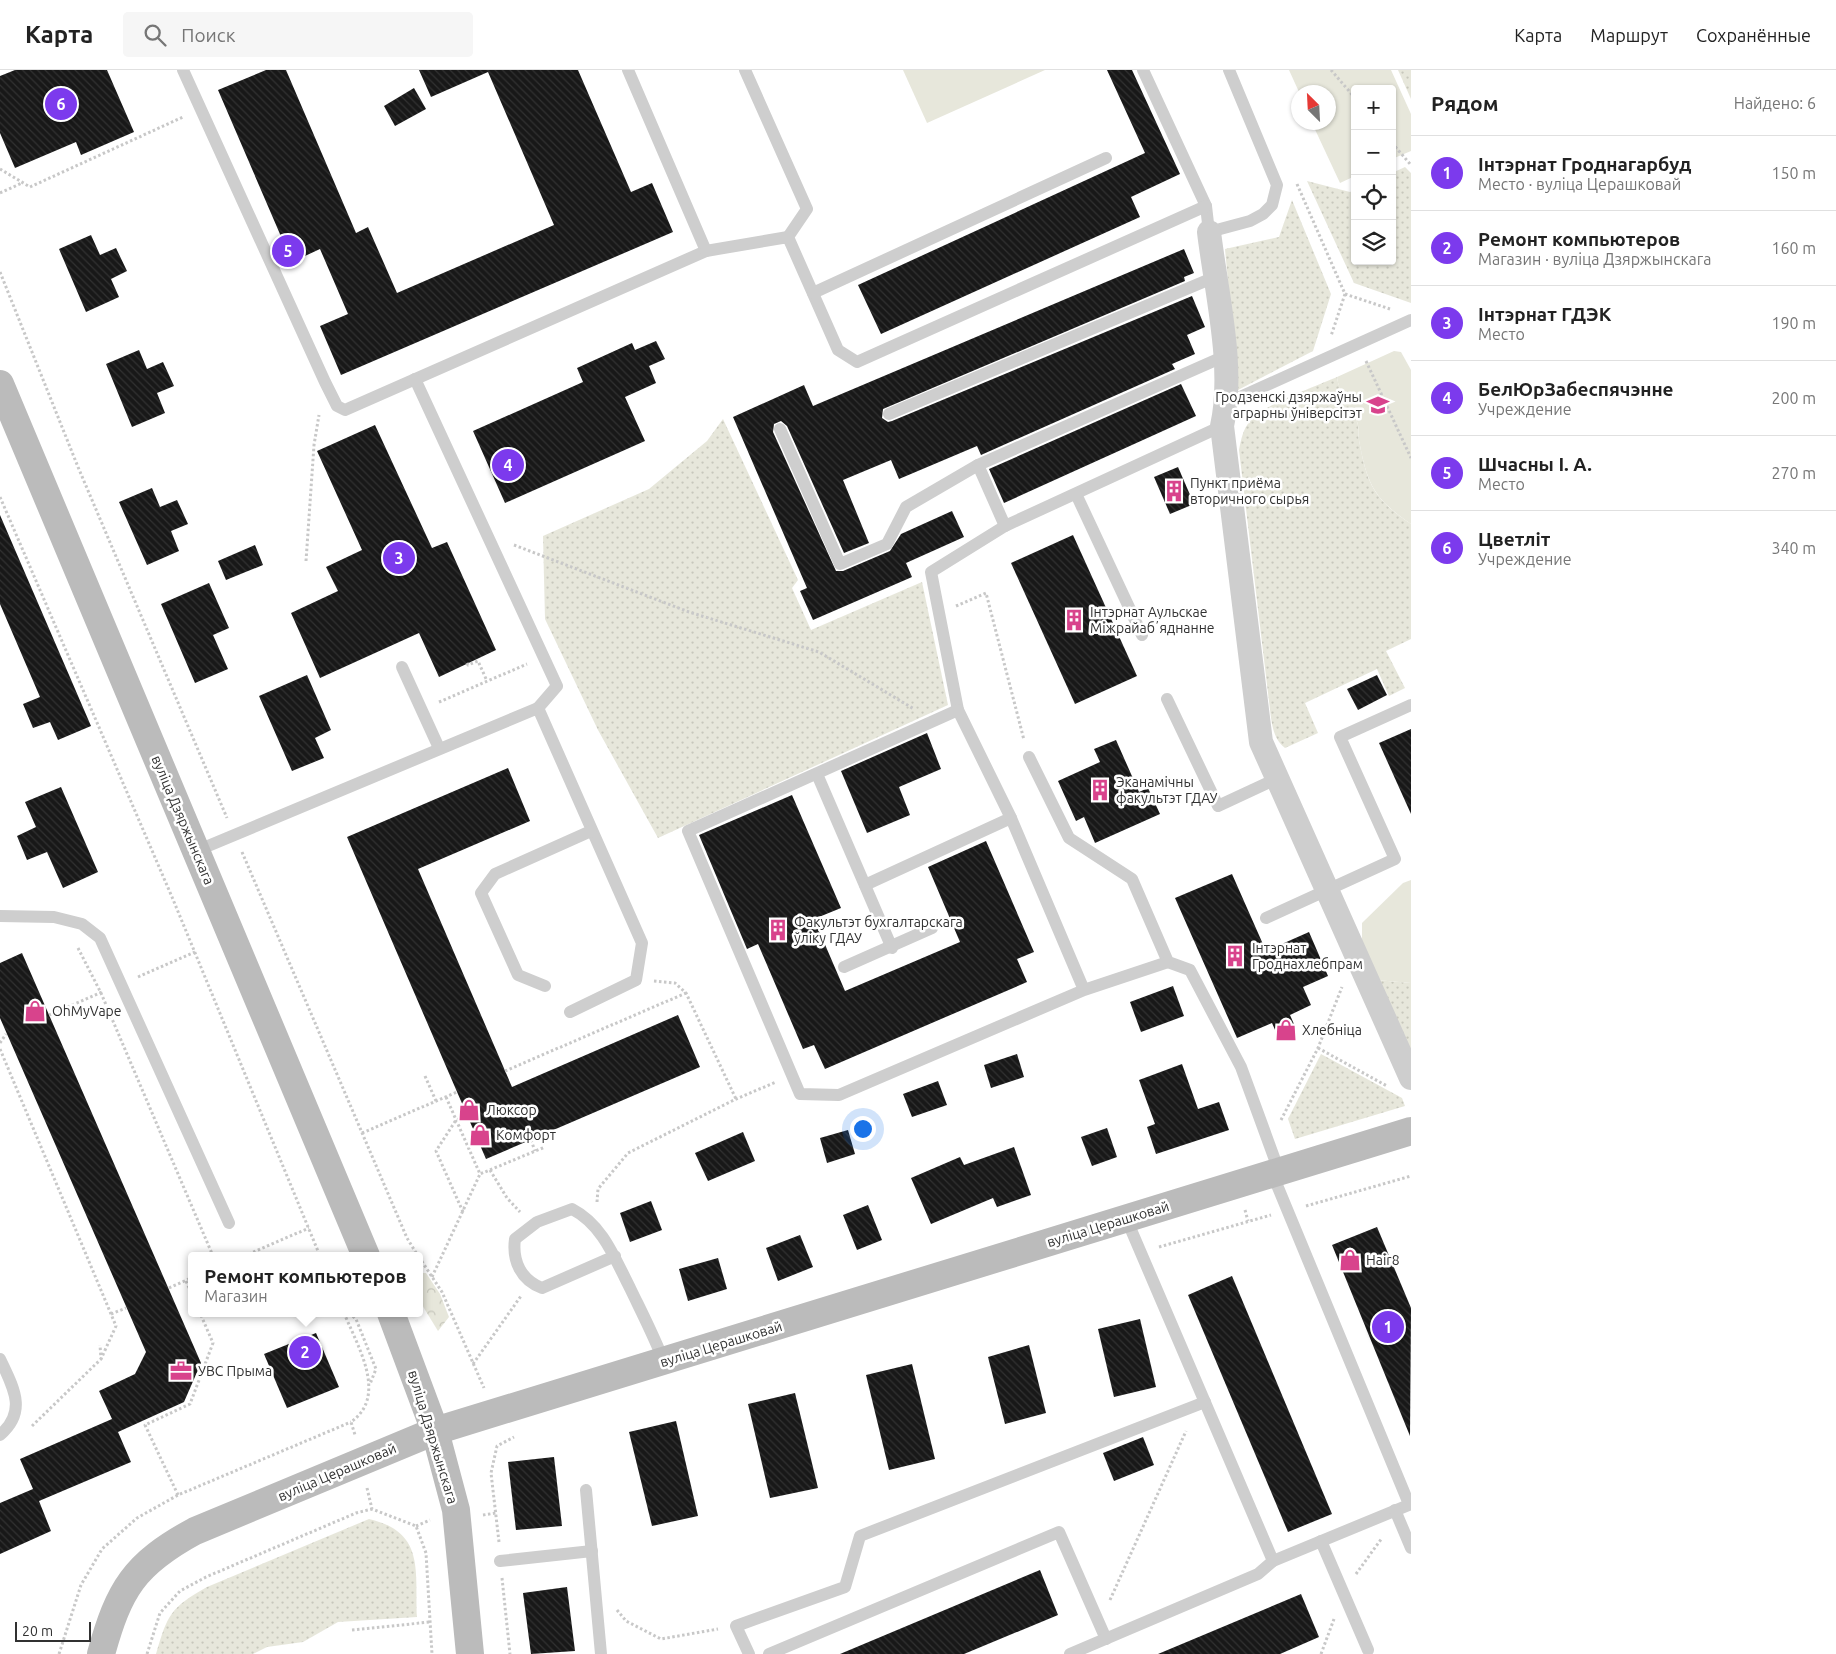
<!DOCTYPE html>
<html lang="ru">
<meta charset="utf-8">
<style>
:root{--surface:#fff;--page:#f6f6f6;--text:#222;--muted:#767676;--line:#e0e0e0;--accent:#7c3aed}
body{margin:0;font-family:Ubuntu,sans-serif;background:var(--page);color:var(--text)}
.controls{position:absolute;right:15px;top:15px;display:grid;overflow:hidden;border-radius:5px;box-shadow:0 1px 4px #0004}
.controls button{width:45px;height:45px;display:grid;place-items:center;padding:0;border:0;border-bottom:1px solid var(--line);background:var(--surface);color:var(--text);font:25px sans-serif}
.compass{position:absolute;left:1291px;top:15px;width:45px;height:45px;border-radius:50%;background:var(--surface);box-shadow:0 1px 4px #0004;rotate:336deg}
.scale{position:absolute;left:15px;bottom:12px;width:76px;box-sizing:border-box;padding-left:5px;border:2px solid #313131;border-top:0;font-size:14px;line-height:18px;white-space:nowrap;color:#313131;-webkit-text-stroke:4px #fff;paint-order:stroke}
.you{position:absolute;left:862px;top:1058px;width:18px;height:18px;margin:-12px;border:4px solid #fff;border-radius:50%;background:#1a73e8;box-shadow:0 0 0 8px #1a73e833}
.badge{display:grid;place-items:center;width:32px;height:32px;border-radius:50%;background:var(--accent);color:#fff;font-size:16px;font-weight:700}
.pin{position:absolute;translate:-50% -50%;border:2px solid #fff;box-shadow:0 1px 5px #0006}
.popup{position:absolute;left:188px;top:1182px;width:235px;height:65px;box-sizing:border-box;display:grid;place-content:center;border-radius:5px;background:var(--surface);filter:drop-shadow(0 1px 4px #0005);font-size:16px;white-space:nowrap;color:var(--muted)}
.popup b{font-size:19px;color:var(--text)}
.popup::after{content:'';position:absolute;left:50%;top:100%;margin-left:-10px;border:10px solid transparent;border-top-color:var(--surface)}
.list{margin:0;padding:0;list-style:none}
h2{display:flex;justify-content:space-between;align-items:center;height:65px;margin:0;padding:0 20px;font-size:21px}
h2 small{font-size:16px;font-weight:400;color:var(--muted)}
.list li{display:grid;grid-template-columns:32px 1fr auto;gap:15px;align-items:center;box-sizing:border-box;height:75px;padding:0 20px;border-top:1px solid var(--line)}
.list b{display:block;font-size:19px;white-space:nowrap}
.list p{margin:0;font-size:16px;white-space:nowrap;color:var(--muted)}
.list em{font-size:16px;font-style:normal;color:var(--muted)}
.icon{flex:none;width:28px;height:28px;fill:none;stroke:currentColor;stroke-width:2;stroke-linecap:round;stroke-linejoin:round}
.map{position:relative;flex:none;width:1411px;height:1584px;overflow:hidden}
header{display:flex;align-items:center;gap:30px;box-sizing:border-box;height:70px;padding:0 25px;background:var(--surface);border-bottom:1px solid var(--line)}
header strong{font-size:24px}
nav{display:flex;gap:28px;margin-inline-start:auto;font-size:18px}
.search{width:350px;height:45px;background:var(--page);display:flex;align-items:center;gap:12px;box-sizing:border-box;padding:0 18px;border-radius:5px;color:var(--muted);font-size:19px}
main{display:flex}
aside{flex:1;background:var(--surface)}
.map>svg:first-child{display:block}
</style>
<header>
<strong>Карта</strong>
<div class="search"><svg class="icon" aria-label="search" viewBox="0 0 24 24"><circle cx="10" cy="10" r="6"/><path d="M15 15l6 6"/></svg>Поиск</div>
<nav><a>Карта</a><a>Маршрут</a><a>Сохранённые</a></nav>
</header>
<main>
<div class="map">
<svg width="1411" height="1584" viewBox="0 0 1411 1584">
<defs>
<pattern id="grass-dots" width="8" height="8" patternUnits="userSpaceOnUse" patternTransform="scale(1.25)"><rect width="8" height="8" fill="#e7e7db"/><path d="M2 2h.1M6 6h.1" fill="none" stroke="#c7c7bc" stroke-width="1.8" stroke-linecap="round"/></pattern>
<pattern id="forest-crowns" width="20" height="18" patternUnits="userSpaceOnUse" patternTransform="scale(1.25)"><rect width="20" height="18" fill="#e7e7db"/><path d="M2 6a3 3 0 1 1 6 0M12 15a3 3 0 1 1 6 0" fill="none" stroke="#c7c7bc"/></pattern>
<pattern id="building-back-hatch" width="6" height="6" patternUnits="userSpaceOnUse" patternTransform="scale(1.25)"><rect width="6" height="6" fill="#181818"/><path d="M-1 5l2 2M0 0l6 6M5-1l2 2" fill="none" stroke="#313131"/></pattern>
</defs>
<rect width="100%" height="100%" fill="#fff"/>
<g fill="url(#grass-dots)">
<polygon points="1398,0 1411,0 1411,29"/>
<polygon points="1405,97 1411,103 1411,233 1354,213 1307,111 1350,122 1355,120 1355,191 1392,191 1392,103"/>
<polygon points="1292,130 1331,224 1313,281 1238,320 1225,179 1279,167"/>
<path d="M1337,307C1339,325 1354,337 1358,355C1359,360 1358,365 1359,370C1367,415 1374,429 1411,454V569L1386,581L1405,618L1389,626L1377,599L1305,633L1318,663L1285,678C1275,670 1273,660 1271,648L1239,380C1241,370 1243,359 1250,351C1262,335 1317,316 1337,307Z"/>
<polygon points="723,349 798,510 792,518 811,560 922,512 948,635 658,768 598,660 545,549 543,466 649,419 707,371"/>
<polygon points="1376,910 1411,913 1411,984"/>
<polygon points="1321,984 1402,1028 1405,1036 1295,1069 1288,1049"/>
<path d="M369,1449C425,1462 415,1500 417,1547L338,1552L303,1572L267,1577L253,1584H156C168,1544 170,1538 207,1517Z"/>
</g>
<polygon fill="url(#forest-crowns)" points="419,1203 426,1203 440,1224 449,1247 438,1261 419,1230"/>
<g fill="#e7e7db">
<polygon points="903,0 1045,0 927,53"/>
<polygon points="1289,0 1391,0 1411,44 1411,81 1392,89 1392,19 1355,19 1355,106 1340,113 1312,53 1328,52 1328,22 1299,22"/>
<path d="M1394,281L1401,282L1411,300V454C1374,429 1367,414 1359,370C1358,365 1359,360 1358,355C1354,337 1339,326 1337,307Z"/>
<polygon points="1411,810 1411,913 1376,910 1362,878 1362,853 1403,813"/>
</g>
<g fill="url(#building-back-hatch)">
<polygon points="15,0 107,0 134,62 81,85 76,72 15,98 0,63 0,6"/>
<polygon points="266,0 286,0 356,163 368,157 397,223 554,155 488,2 431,27 419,0 578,0 631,122 652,113 673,162 341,305 320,256 348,244 320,179 292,192 218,20"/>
<polygon points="1107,0 1132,0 1180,104 1131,127 1140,147 881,264 858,215 1145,83"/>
<polygon points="414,18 426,39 395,56 384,36"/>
<polygon points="91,165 100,185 116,178 127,201 111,209 119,227 86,242 59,179"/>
<polygon points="1184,179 1194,203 1184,207 1185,211 883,339 882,348 888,352 892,351 1192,226 1205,257 1187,265 1195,284 1172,294 1175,299 981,385 977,376 899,409 891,390 843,410 869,473 844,483 787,356 781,351 774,354 773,362 836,501 843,501 890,481 901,464 952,441 964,467 906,493 912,507 813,550 800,521 807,518 733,347 804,315 813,336"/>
<polygon points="656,271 665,289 649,296 656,313 625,327 645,371 505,433 473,361 583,312 577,298 632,273 635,280"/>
<polygon points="139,280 147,299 163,292 174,316 157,323 165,343 132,357 106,294"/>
<polygon points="1181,314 1196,346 1004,433 989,399"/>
<polygon points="375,355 432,478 447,472 496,580 439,607 419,563 320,608 291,543 338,521 326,497 362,480 317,381"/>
<polygon points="1178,397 1194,434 1170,444 1154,407"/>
<polygon points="152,418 160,437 177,430 188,454 171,461 179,481 147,495 119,432"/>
<polygon points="0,445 91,656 58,670 50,652 33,658 23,634 40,627 0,534"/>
<polygon points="1073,465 1137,606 1075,634 1011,493"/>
<polygon points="255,475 263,495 226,510 218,491"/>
<polygon points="209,513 229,558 213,565 228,599 195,613 161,534"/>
<polygon points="307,605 331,660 315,668 324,688 292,701 259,626"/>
<polygon points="1377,605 1387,625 1358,640 1347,619"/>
<polygon points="1411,659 1411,744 1379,673"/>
<polygon points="927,663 941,699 899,717 910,745 867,763 841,701"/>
<polygon points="1116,670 1139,722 1148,718 1160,744 1095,773 1084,747 1076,751 1058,711 1100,692 1094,679"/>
<polygon points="508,698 530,751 418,799 512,1017 678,945 700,997 486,1089 347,767"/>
<polygon points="61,717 98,802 63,818 47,782 27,790 17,766 36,757 25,732"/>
<polygon points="792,725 841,838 814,849 845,921 960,872 928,797 986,771 1034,882 1017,889 1027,912 825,999 814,975 803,979 758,874 747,879 699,765"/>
<polygon points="1232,804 1266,881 1309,862 1328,906 1303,917 1311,935 1290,945 1297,961 1279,969 1272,953 1237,968 1175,828"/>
<polygon points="22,883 201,1293 184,1332 118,1362 131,1392 39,1431 51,1461 0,1484 0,1433 33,1419 20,1389 112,1349 99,1321 135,1304 146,1282 0,948 0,893"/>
<polygon points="1173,916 1184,946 1141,962 1130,932"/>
<polygon points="1017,984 1024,1007 991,1018 984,995"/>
<polygon points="1182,994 1198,1039 1219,1032 1229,1060 1156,1084 1147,1057 1155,1054 1139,1010"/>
<polygon points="938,1011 947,1035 912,1047 903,1024"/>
<polygon points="1107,1058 1117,1087 1092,1096 1081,1067"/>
<polygon points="848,1060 855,1084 827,1093 820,1068"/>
<polygon points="743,1062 755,1091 708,1111 695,1083"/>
<polygon points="1014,1077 1031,1125 997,1137 993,1128 931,1154 911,1108 960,1087 964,1095"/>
<polygon points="651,1131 662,1160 630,1172 620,1143"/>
<polygon points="868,1135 882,1170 857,1180 843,1145"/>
<polygon points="1377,1157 1411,1238 1410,1366 1332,1175"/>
<polygon points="800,1165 813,1197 778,1211 766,1178"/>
<polygon points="718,1188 727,1219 688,1231 679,1199"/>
<polygon points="1232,1206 1332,1444 1288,1462 1188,1225"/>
<polygon points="1140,1249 1156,1317 1114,1327 1098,1259"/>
<polygon points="316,1263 339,1317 287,1338 264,1284"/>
<polygon points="1029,1275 1046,1343 1005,1354 988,1287"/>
<polygon points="912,1294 935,1389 889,1400 866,1305"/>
<polygon points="795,1323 818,1418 770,1428 748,1334"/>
<polygon points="676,1351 698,1446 652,1456 629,1362"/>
<polygon points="1143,1367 1154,1395 1114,1411 1103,1383"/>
<polygon points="554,1387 562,1456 516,1460 508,1392"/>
<polygon points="1040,1500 1058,1545 964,1584 840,1584"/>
<polygon points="567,1517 575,1581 531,1584 523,1523"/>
<polygon points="1301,1524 1319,1567 1280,1584 1158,1584"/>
</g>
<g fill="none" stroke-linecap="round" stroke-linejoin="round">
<g stroke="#c8c8c8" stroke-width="3" stroke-dasharray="2.5 2.5" stroke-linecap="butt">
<polyline points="1331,0 1355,28"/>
<polyline points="1392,73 1411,95"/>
<polyline points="0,99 30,117 183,47"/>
<polyline points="1297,114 1345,224 1331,266"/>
<polyline points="0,123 22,113"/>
<polyline points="0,202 78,397 227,748"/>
<polyline points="1345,224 1390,239"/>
<polyline points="1366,291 1411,388"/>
<polyline points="0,427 172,827 320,1186"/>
<polyline points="514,475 689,542 819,582 914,639"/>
<polyline points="306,491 314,375 319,345"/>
<polyline points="956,536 986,523 1024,670"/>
<polyline points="467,593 468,595 478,591 487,611"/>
<polyline points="439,632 527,594"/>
<polyline points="242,782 407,1168 418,1186"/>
<polyline points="78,878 101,923 213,1186"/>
<polyline points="138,907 195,882"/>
<polyline points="654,911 675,913 686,923 736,1029"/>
<polyline points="49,945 102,922"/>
<polyline points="0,973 6,964"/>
<polyline points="1318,978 1387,1016"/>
<polyline points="0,979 116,1256 101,1289"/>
<polyline points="505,1001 686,923"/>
<polyline points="425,1006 436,1031"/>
<polyline points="446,1027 480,1104 545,1077"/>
<polyline points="1281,1050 1318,978 1342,917"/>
<polyline points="362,1063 457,1022"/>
<polyline points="531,1070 535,1081"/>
<polyline points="490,1100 507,1128 520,1142"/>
<polyline points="597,1132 598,1119 628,1083 736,1029 776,1012"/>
<polyline points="1306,1136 1411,1106"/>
<polyline points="1245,1140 1248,1151"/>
<polyline points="463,1142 436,1081 456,1050 467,1046"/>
<polyline points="1159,1177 1271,1145"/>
<polyline points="244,1186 309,1158"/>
<polyline points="419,1187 442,1222 484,1318"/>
<polyline points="432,1207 480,1104"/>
<polyline points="186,1211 191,1222"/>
<polyline points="169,1218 191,1208"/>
<path d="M344,1243C358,1277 388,1326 351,1352L355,1365"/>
<polyline points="349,1243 356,1249 376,1299 370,1314"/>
<polyline points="111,1244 126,1238"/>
<polyline points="473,1294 521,1226"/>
<polyline points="32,1356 101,1289 100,1275"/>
<polyline points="367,1418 372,1439 416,1456 426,1483 432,1584"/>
<polyline points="178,1425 145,1355 190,1334 213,1273 200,1243"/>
<polyline points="483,1445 496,1443"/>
<polyline points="416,1456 430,1450"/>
<polyline points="499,1472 491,1403 497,1376 514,1367"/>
<polyline points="1356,1504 1382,1468"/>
<polyline points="502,1508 510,1584"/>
<polyline points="1110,1530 1186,1361"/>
<polyline points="617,1540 626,1551 661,1569 718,1559"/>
<polyline points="352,1560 430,1552"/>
<polyline points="59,1584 81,1515 102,1479 137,1448 178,1425 351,1352"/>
<polyline points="147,1584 160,1543 180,1521 206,1507 356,1443 372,1439"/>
<polyline points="1321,1584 1334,1549"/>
</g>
<g stroke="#cecece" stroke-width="12">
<polyline points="183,0 325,312 337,336 345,340 706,181 628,0"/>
<polyline points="745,0 807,139 788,167"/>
<polyline points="1143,0 1206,136 1209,162 1250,151 1263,144 1272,135 1277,115 1229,0"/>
<polyline points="706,181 788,167 838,280 857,292 1206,136"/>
<polyline points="813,223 1106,88"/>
<polyline points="415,309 557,616 538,638"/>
<polyline points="1227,333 1411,250"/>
<polyline points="889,344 1215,207"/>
<polyline points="780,359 840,494 887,474 906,437 978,395 1005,456"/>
<polyline points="978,395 1225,286"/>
<polyline points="1076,424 1142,565"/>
<polyline points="402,597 439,678"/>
<polyline points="1167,629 1218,736 1276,709"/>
<polyline points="958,640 931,502 1005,456 1222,356"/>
<polyline points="1029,687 1069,768 1132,809 1168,892 1190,900 1241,997 1279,1101"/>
<polyline points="817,704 892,878"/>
<polyline points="196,781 538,638 642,873 636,910 570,942"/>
<polyline points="865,815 1011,748"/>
<polyline points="0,846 54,847 82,854 100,868 229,1153"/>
<polyline points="1266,848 1395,789 1340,667 1411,635"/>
<polyline points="844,897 932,858"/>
<polyline points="545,916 518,905 481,823 495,804 591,761"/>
<polyline points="1084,920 1011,748 958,640 688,761 800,1024 839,1025 1084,920 1168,892"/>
<polyline points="1272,1103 1409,1434"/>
<polyline points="1126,1148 1273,1491 1411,1434"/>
<path d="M615,1186L542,1218C521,1210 512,1191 515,1169L537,1152L572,1139C603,1155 615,1189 630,1218C642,1243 654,1266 664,1292"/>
<path d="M0,1289C13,1317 28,1341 0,1365"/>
<polyline points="586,1420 601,1584"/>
<polyline points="1395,1440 1411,1478"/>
<polyline points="1321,1471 1368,1580"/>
<polyline points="500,1491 592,1481"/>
<polyline points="749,1584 736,1556 845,1517 860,1466 1205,1332"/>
<polyline points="769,1584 1059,1462 1106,1569"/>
<polyline points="1070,1584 1258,1504 1273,1491"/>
</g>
<path stroke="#cecece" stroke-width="24" d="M1209,162C1216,221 1235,298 1222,356L1261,672L1411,1008"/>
<g stroke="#bbb" stroke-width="28">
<polyline points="0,314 366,1186"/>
<polyline points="391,1243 435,1361 456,1440 470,1584"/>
<path d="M101,1584C119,1519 134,1494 195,1461L435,1361L1411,1061"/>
</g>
</g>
<defs>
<g id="university-bare" transform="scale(1.725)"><path d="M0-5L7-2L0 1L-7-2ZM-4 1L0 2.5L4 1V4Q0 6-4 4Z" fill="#d8438c" stroke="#fff" stroke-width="2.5" paint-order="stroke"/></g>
<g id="building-bare" transform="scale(1.725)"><path d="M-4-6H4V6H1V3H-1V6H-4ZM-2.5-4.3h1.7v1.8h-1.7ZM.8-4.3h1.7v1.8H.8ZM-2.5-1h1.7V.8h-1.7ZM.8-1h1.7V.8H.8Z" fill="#d8438c" stroke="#fff" stroke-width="2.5" paint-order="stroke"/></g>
<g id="shop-bare" transform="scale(1.725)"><path d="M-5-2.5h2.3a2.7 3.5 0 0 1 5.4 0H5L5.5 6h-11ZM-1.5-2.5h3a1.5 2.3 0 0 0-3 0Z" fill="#d8438c" stroke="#fff" stroke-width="2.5" paint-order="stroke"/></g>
<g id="office-bare" transform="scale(1.725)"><path d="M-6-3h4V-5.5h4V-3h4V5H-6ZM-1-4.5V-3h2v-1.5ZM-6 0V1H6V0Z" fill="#d8438c" stroke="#fff" stroke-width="2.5" paint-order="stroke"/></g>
</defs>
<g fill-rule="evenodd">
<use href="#university-bare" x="1378" y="335"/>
<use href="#building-bare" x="1174" y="421"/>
<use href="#building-bare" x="1074" y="550"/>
<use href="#building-bare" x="1100" y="720"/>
<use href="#building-bare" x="778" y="860"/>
<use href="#building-bare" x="1235" y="886"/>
<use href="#shop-bare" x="35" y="941"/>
<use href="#shop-bare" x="1286" y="960"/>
<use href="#shop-bare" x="469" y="1040"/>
<use href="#shop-bare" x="480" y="1065"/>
<use href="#shop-bare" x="1350" y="1190"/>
<use href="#office-bare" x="181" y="1301"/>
</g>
<g text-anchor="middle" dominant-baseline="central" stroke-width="5" stroke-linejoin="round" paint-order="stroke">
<g font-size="14" fill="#313131" stroke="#fff" text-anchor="start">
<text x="1362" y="327" text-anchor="end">Гродзенскі дзяржаўны<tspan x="1362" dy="16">аграрны ўніверсітэт</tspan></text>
<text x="1190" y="413">Пункт приёма<tspan x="1190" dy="16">вторичного сырья</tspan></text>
<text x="1090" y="542">Інтэрнат Аульскае<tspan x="1090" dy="16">Міжрайабʼяднанне</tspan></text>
<text x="1116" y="712">Эканамічны<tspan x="1116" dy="16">факультэт ГДАУ</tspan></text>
<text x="794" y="852">Факультэт бухгалтарскага<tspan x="794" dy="16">ўліку ГДАУ</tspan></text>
<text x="1252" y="878">Інтэрнат<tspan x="1252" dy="16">Гроднахлебпрам</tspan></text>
<text x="52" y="941">OhMyVape</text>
<text x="1302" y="960">Хлебніца</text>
<text x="486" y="1040">Люксор</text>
<text x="496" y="1065">Комфорт</text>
<text x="1366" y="1190">Hair8</text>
<text x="198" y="1301">УВС Прыма</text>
</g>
<g font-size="14" fill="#313131" stroke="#fff">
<text transform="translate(183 750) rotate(67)">вуліца Дзяржынскага</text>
<text transform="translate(1108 1154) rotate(-17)">вуліца Церашковай</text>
<text transform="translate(721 1274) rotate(-17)">вуліца Церашковай</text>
<text transform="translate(433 1367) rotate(73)">вуліца Дзяржынскага</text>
<text transform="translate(337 1402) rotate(-23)">вуліца Церашковай</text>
</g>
</g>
</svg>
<div class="controls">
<button>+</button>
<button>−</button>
<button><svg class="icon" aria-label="locate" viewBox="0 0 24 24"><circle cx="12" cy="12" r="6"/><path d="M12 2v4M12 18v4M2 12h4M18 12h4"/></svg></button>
<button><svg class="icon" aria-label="layers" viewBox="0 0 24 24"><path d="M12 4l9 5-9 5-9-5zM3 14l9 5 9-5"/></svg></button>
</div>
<svg class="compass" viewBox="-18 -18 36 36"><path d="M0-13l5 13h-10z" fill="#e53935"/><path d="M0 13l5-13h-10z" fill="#767676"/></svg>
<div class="scale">20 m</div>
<div class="you"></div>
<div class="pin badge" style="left:1388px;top:1257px">1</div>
<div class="pin badge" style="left:305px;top:1282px">2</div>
<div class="popup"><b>Ремонт компьютеров</b>Магазин</div>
<div class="pin badge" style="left:399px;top:488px">3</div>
<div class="pin badge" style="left:508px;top:395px">4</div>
<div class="pin badge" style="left:288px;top:181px">5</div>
<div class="pin badge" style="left:61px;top:34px">6</div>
</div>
<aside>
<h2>Рядом<small>Найдено: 6</small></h2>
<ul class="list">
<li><span class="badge">1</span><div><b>Інтэрнат Гроднагарбуд</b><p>Место · вуліца Церашковай</p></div><em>150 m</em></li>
<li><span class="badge">2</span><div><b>Ремонт компьютеров</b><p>Магазин · вуліца Дзяржынскага</p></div><em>160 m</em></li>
<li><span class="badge">3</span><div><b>Інтэрнат ГДЭК</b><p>Место</p></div><em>190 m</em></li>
<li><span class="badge">4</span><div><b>БелЮрЗабеспячэнне</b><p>Учреждение</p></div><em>200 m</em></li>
<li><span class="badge">5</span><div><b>Шчасны І. А.</b><p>Место</p></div><em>270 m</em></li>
<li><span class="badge">6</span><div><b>Цветліт</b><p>Учреждение</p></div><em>340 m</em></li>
</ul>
</aside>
</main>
